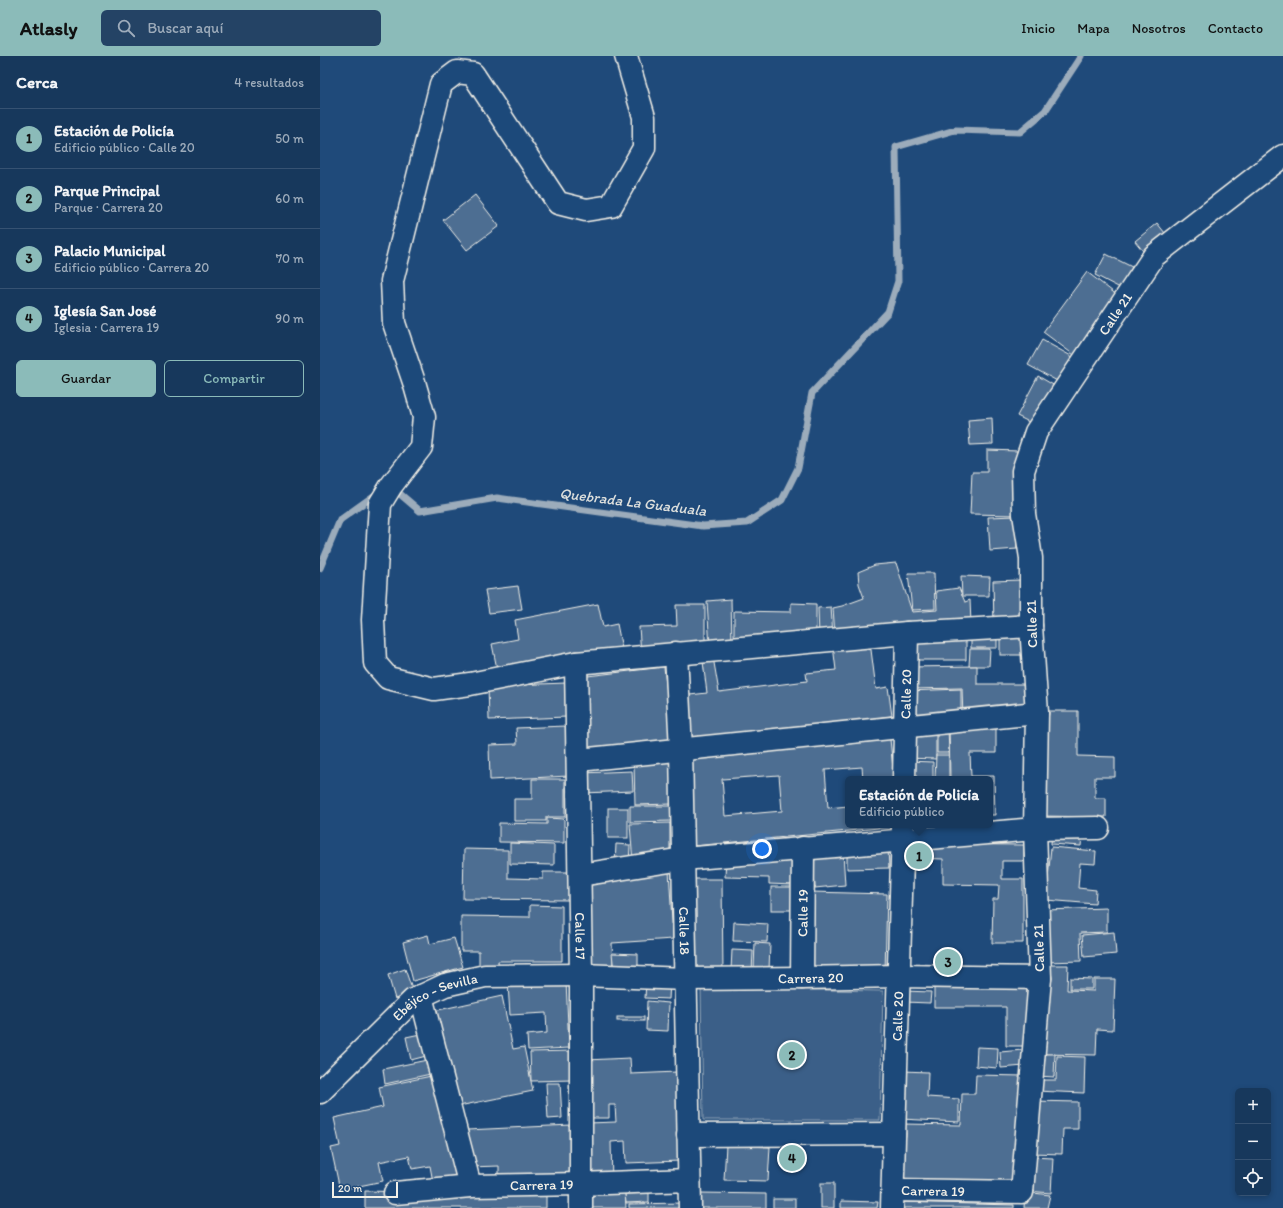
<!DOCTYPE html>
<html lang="es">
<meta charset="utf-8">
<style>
:root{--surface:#17385c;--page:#244365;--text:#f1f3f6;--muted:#9eacbb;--line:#365272;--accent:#8bbbb9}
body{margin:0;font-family:Itim,sans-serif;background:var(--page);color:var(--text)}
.controls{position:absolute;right:12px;bottom:12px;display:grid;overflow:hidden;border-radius:6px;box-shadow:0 2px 6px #0003}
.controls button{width:36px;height:36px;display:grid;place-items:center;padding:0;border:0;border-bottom:1px solid var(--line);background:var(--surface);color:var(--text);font:20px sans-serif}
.scale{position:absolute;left:12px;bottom:10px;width:66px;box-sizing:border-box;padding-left:4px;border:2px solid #f4f1e8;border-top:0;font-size:11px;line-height:14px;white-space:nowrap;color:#f4f1e8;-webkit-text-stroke:3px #1f4a7a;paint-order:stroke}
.you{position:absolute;left:442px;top:793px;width:14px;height:14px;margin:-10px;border:3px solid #fff;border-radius:50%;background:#1a73e8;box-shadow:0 0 0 6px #1a73e833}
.badge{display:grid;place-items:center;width:26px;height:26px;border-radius:50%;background:var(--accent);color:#111;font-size:13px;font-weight:700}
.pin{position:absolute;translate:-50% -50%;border:2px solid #fff;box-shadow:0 1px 4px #0006}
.popup{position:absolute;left:525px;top:720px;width:148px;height:52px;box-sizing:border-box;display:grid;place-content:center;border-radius:6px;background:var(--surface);filter:drop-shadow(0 1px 3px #0005);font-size:13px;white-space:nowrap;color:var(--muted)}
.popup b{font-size:15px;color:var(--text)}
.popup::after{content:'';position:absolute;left:50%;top:100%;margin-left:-8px;border:8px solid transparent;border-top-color:var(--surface)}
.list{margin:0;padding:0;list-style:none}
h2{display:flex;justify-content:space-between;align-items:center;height:52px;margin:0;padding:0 16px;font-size:17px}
h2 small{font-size:13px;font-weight:400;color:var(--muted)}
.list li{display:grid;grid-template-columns:26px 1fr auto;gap:12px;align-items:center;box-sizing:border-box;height:60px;padding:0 16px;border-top:1px solid var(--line)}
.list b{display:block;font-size:15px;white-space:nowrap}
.list p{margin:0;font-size:13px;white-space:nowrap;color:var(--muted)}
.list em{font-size:13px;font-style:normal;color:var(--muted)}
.actions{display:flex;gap:8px;padding:12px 16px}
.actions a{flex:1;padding:9px 0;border:1px solid var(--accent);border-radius:6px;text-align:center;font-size:14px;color:var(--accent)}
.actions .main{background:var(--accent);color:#111}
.icon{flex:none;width:22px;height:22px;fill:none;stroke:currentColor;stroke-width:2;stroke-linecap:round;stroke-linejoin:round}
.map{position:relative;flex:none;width:963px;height:1152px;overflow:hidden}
header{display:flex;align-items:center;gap:24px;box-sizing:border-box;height:56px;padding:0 20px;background:var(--accent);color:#111}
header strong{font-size:19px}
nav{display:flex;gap:22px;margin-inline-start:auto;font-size:14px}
.search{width:280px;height:36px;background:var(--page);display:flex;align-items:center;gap:10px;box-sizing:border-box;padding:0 14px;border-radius:6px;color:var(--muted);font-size:15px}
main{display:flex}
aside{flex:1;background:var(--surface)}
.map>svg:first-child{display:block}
</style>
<header>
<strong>Atlasly</strong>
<div class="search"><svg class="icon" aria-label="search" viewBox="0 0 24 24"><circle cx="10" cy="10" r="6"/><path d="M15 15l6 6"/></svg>Buscar aquí</div>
<nav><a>Inicio</a><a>Mapa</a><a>Nosotros</a><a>Contacto</a></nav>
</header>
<main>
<aside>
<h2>Cerca<small>4 resultados</small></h2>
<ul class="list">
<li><span class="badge">1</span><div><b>Estación de Policía</b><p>Edificio público · Calle 20</p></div><em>50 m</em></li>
<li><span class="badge">2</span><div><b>Parque Principal</b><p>Parque · Carrera 20</p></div><em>60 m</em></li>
<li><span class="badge">3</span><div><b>Palacio Municipal</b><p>Edificio público · Carrera 20</p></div><em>70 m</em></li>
<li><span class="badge">4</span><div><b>Iglesía San José</b><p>Iglesia · Carrera 19</p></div><em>90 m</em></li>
</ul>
<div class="actions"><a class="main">Guardar</a><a>Compartir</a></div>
</aside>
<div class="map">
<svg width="963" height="1152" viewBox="0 0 963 1152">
<rect width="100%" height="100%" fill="#1f4a7a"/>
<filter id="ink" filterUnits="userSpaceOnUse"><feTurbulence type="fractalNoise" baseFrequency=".025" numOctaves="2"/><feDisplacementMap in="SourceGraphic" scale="8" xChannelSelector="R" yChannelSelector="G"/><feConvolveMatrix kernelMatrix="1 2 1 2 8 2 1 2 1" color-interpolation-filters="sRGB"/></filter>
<g filter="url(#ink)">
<polygon fill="#3a5f88" stroke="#97a8b8" points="381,932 563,935 560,1064 383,1064"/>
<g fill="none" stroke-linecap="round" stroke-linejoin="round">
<g stroke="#9cacbb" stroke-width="7">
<polyline points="73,432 100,455 177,442 383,470 427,467 462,444 478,412 492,337 568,256 578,225 576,91 635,74 700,76 725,55 761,0"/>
<polyline points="0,512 20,464 59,436"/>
</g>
</g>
<g fill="#4d6e92" stroke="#f4f1e8" fill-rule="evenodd">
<polygon points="155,139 179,170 147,194 123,164"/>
<polygon points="837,167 849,182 827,200 815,185"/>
<polygon points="786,198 812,211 802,233 775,219"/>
<polygon points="767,216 797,239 754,299 723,276"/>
<polygon points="722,284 753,301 739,326 708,309"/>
<polygon points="718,320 735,330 715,369 697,360"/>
<polygon points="672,362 673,388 650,389 648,364"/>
<polygon points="667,394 699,395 697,459 650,458 652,416 667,416"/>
<polygon points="696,460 697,493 670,495 668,461"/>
<polygon points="576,507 592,556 617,554 616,535 639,532 645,546 650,544 651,568 515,579 513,552 522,550 544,542 539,528 538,516 555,509"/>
<polygon points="588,517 614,517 615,553 592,554"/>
<polygon points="641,520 670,521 669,540 642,540"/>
<polygon points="701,524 702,570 674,570 673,525"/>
<polygon points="198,530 202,553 169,557 165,534"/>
<polygon points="411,543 412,588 390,592 387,545"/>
<polygon points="471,547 496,548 496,581 414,585 414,555 471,556"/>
<polygon points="278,548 283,571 297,568 302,593 178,618 172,588 198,583 195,564"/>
<polygon points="356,549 385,549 385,587 321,598 319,571 357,570"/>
<polygon points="511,551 513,580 499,581 498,552"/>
<polygon points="588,579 646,580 646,604 587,604"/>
<rect x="680" y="580" width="25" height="19"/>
<polygon points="651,582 677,583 677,592 651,592"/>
<polygon points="550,586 556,633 568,631 572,660 367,686 361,640 387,637 382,598 393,601 399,636 487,625 486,617 516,614 513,590"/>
<polygon points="650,593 670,593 669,610 649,610"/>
<polygon points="657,610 657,628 704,628 705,657 643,663 642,632 589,633 589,611"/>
<polygon points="344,611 352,683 267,693 259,621"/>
<polygon points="246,627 247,661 169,664 168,630"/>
<polygon points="641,633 641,661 588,663 587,635"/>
<polygon points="721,655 758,655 758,700 795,701 795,721 775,721 775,742 786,742 786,761 720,760"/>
<polygon points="246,670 249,720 170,724 169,689 197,688 196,672"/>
<polygon points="629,670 676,670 676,697 650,697 651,720 674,720 675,759 670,759 670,723 630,723"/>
<polygon points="586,671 616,672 616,703 585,702"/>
<polygon points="617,671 628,671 629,697 617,697"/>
<path d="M570,683L574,723H543L542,711L505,714L508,752L528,750V769H579V770L374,790L366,703ZM459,719L462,755L405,760L402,723Z"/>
<polygon points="616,699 629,699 629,723 615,723"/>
<polygon points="588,705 613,706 613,723 587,723"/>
<polygon points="350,706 352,748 315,749 314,707"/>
<polygon points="312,715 313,735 263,737 262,717"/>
<polygon points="212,723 245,723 245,761 226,761 226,765 194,765 194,743 212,743"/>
<polygon points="310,750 352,750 352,765 310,766"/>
<rect x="288" y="752" width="20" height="30"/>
<polygon points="227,762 244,763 244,787 179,786 179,767 227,768"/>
<polygon points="350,767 350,802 313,807 310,768"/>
<polygon points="732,776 762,779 761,790 731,788"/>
<polygon points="190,787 234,789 234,809 190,808"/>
<polygon points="296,788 310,789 309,809 295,808"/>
<polygon points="594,788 704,789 704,805 682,805 682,823 703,823 703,887 672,887 673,843 678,843 679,829 623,828 623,803 594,802"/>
<polygon points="731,791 776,795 775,808 760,807 758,832 776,834 775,848 726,844"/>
<polygon points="568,792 569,812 527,813 527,793"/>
<polygon points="144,793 188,794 188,822 223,823 223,816 250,816 249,844 143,843"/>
<polygon points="523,797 525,829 495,832 493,800"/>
<polygon points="406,802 474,803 473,829 449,828 449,822 405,821"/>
<polygon points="349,814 353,883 292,887 293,911 270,913 264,820"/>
<polygon points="370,823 402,823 403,919 371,920"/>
<rect x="451" y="831" width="22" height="23"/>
<polygon points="491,836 567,838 565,916 490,915"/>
<polygon points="210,849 242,850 242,905 178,905 178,918 159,917 159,895 141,895 141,860 210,861"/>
<polygon points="787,852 787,876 760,877 761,905 726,906 725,854"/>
<polygon points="414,866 448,868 447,886 413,885"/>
<polygon points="794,876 796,898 764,901 762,879"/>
<polygon points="108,879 110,888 134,882 143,911 93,925 83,886"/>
<polygon points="435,887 450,888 449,914 434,913"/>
<polygon points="412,894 433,895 432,916 411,914"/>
<polygon points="292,897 318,898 318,916 294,916"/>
<polygon points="721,909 748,909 747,934 774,935 774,923 795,923 793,974 777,973 776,999 719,998"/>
<polygon points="85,913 93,936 75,943 68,919"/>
<polygon points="750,922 772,923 772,933 750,933"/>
<polygon points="246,925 249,992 208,994 207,979 227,977 226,957 190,959 188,928"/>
<polygon points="326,926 350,926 349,943 325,942"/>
<polygon points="614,931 707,932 706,990 686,990 686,951 614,951"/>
<polygon points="584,935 611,936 610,947 584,946"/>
<polygon points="182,940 193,993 204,991 213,1035 134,1051 114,955"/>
<polygon points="327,945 349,947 348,975 326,974"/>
<rect x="297" y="961" width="27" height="4"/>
<polygon points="105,977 110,999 91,1004 86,981"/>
<polygon points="657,991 678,992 677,1012 656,1010"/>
<polygon points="703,994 704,1010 681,1012 680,996"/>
<polygon points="251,995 252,1024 211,1025 210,996"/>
<polygon points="719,998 735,998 734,1021 718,1020"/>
<polygon points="737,1000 765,1001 764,1037 715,1035 715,1024 736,1024"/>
<polygon points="310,1002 311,1018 357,1016 360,1105 306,1107 305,1085 291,1086 292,1126 270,1127 268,1067 296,1066 295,1049 289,1049 289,1062 269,1062 266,1004"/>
<polygon points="112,1003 115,1017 65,1028 63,1013"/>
<polygon points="583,1015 608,1016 607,1041 639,1043 639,1066 581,1063"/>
<polygon points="116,1019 140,1121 113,1126 110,1110 92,1113 89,1100 59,1106 63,1125 20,1134 11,1092 20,1090 14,1062 63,1051 59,1031"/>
<polygon points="656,1019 703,1020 696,1132 581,1130 583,1068 641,1069 642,1038 655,1038"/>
<polygon points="226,1027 240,1027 242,1062 228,1063"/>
<polygon points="713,1045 758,1046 758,1073 743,1073 742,1098 711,1097"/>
<polygon points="251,1069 253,1120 179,1123 179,1110 149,1111 147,1074"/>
<polygon points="406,1089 450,1091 448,1125 404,1124"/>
<polygon points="711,1101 733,1102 731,1137 708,1135"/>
<rect x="501" y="1127" width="13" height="25"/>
<polygon points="45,1135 226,1139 226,1152 45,1152"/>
<polygon points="268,1135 305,1135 306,1152 268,1152"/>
<polygon points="705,1136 730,1139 727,1152 704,1152"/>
<polygon points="329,1137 329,1146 306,1147 305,1138"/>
<polygon points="380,1137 446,1138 446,1152 379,1152"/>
<rect x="453" y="1143" width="22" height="9"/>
<polygon points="521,1145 558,1146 557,1152 521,1152"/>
<polygon points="576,1146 694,1149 694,1152 576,1152"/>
<polygon points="363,1147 363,1152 309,1152 309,1148"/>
</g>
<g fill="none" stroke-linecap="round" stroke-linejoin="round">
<g stroke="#f4f1e8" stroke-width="25">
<g id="minor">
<polyline points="306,0 324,61 324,92 291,150 266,154 238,147 153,18 137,16 121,28 72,225 74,267 94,326 104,361 101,391 71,430 60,448 53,564 55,607 68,622 114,633 150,628 256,607 587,577 711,570"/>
<path id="s1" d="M356,597L361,693L370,1152"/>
<path id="s2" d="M256,607L261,919V1152"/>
<polyline points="259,704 717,657"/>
<path id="s3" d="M584,723L587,577"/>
<polyline points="260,819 363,803 715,773 778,772"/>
<path id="s4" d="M261,919L366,923L482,922L578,920L720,922"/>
<path id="s5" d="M482,922L483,792"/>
<polyline points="101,940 150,1130"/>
<polyline points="368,1079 574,1078"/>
<path id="s6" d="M573,1134L702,1136L720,922L715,773L717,657L711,570V502L704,458L703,415L716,376L834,200L963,100"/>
<path id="s7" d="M75,1137L150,1130L260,1128L369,1124"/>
<path id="s8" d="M572,1152L583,769"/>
</g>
</g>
<g stroke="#f4f1e8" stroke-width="25">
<g id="major">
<path id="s9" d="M0,1036L93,944L125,929L165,920L261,919"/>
</g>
</g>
<use href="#minor" stroke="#1f4a7a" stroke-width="22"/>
<use href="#major" stroke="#1f4a7a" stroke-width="22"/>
</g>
</g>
<g text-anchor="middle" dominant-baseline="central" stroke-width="3" stroke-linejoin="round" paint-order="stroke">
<g font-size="14" fill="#f4f1e8" stroke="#1f4a7a">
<text stroke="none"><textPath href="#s6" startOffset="1035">Calle 21</textPath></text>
<text transform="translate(712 568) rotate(-92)">Calle 21</text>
<text stroke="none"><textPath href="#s3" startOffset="85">Calle 20</textPath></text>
<text stroke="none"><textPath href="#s5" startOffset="65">Calle 19</textPath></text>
<text stroke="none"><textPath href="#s1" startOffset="278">Calle 18</textPath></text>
<text stroke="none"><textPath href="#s2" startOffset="273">Calle 17</textPath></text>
<text transform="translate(719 892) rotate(-92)">Calle 21</text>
<text stroke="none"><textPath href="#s4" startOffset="230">Carrera 20</textPath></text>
<text stroke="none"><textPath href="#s9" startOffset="152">Ebéjico - Sevilla</textPath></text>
<text stroke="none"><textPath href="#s8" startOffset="192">Calle 20</textPath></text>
<text stroke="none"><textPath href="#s7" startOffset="147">Carrera 19</textPath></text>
<text stroke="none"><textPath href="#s6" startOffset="40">Carrera 19</textPath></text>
</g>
<g font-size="15" font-style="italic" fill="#dee0dd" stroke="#1f4a7a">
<text transform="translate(313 446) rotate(7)">Quebrada La Guaduala</text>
</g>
</g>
</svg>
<div class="controls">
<button>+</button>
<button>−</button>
<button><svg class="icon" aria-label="locate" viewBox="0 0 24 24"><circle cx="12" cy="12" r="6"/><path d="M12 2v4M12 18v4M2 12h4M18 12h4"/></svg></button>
</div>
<div class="scale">20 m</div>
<div class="you"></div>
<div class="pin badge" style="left:599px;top:800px">1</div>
<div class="popup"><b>Estación de Policía</b>Edificio público</div>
<div class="pin badge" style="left:472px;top:999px">2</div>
<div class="pin badge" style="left:628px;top:906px">3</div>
<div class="pin badge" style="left:472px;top:1102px">4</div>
</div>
</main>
